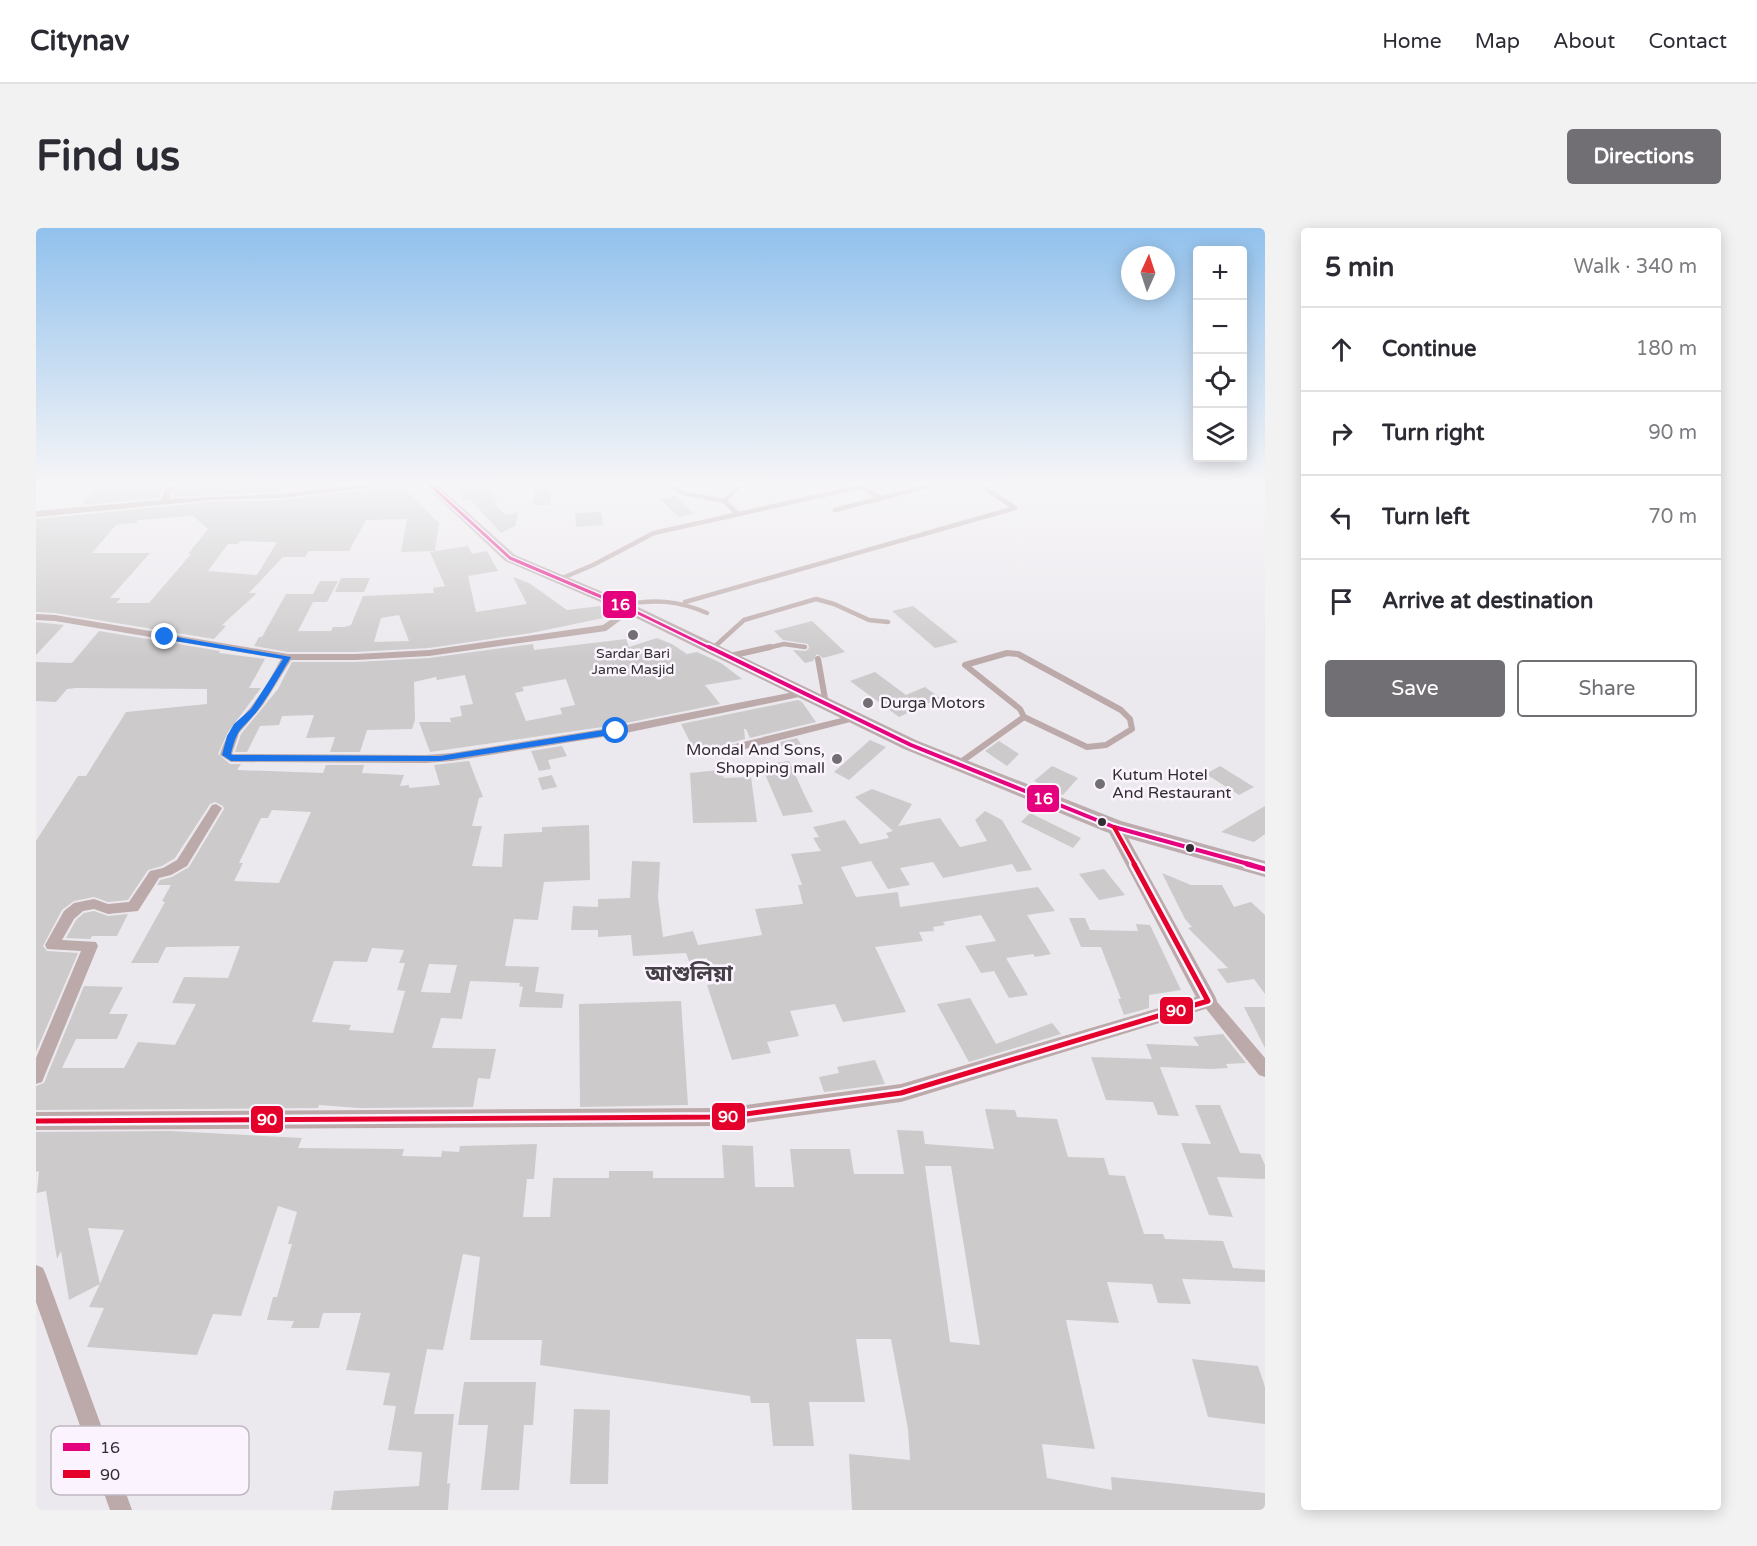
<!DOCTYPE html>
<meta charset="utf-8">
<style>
:root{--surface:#fff;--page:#f2f2f3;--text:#2b2b33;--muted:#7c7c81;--line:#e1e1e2;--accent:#726f74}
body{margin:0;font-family:"Varela Round","Noto Sans Bengali",sans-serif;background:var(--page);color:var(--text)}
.controls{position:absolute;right:18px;top:18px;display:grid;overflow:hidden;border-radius:6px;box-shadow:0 3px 15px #0003}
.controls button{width:54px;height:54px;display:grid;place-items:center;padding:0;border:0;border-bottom:2px solid var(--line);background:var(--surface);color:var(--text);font:30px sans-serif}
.compass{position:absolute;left:1085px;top:18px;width:54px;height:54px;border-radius:50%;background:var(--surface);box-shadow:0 3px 15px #0003;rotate:3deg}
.stop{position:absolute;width:18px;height:18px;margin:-14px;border:4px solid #1a73e8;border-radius:50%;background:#fff}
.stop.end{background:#1a73e8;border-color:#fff;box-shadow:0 2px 6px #0008}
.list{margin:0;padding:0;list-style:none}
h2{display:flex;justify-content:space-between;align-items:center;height:78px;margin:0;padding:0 24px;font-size:26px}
h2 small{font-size:20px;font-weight:400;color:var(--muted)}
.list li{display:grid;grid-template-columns:39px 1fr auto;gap:18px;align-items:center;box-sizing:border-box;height:84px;padding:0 24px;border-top:2px solid var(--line)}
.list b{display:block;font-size:22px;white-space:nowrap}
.list em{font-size:20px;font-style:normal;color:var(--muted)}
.actions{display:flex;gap:12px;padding:18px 24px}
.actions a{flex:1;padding:14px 0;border:2px solid var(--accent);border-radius:6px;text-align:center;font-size:21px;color:var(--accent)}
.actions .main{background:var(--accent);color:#fff}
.icon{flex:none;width:33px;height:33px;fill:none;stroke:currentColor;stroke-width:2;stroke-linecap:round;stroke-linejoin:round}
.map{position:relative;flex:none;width:1229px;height:1282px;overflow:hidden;border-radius:6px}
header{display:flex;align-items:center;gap:36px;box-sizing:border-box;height:84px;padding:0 30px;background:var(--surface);border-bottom:2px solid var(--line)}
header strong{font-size:28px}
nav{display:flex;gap:33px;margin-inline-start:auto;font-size:21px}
.intro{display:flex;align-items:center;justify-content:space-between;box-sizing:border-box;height:144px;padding:0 36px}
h1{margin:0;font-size:42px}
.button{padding:15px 27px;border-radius:6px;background:var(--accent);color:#fff;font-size:21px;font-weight:700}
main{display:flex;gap:36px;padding:0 36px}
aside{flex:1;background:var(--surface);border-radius:6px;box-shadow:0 3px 15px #0003}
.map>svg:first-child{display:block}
</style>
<header>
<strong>Citynav</strong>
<nav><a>Home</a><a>Map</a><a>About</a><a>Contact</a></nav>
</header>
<div class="intro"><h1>Find us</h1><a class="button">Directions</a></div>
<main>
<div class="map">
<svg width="1229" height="1282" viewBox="0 0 1229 1282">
<rect width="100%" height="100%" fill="#ece9ee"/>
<g fill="#cccaca" fill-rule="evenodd">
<polygon points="61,253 82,253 80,257 130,253 123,270 46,277"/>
<polygon points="142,253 238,253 243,264 136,269"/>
<polygon points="422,253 454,253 461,278 469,287 482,284 479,298 465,305 435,272 427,273"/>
<polygon points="500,253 516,253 514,277 497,277"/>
<path d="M366,258L403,295L399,323L365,324L371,291L330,292L313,323H273L269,329H247L213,365H221L186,397L190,398L178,411L19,385L0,384V291L174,274L244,272ZM157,288L172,301L152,326H155L113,375H80L85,370H74L114,325H56L80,297L100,295L102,292ZM204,313L241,314L221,347L172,343L192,316H202Z"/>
<polygon points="639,267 658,286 643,289 624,272"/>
<polygon points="565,284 567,297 540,299 539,285"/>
<path d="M432,318L436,326L451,323L462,343L432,348L440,384L491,376L477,349L493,355L531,382L564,378L572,389L495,405L393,420L320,424H252L218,418L223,409H226L250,366H277L284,353H302L291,374H277L262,403H295L297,399H309L315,397L327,368L398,365L397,360L409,358L394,324ZM363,387L373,413L338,414L345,390Z"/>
<polygon points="305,350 334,350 328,364 299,364"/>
<polygon points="877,378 922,414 899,420 856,383"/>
<polygon points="776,393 809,424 787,430 781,426 777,433 769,435 757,422 770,423 773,420 772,416 747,412 738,403"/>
<polygon points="0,394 28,397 0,427"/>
<path d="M63,403L184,423L183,425L229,431L213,460H225L192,504L182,526L194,536H205L201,542L287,545L290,537H328L326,545L368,547L364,558L373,557V560L404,557L398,537L433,533L447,569L443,570L436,598H446L436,638L466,639L468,606L506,604V599L553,597L554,652L508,654L502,692L478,691L469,738L503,739L499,764L528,766L526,780L483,779L487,759L483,758L484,755L434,753L426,791L405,790L396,820L460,821L454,851L442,850L437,879L323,880L283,877L282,880L0,882V858L8,855L48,758L87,759L73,786H92L81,811H40L26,840H88L102,814L139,817L160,776L136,775L148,749L192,750L204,718L130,719L122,735H95L129,674L126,673L135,657H121L124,652L136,649L153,639L188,581L187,578L179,574L174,576L139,630L126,638L112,642L92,672L72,674L58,669L38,673L26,682L7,718L11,723L42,725L0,824V613L42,548H50L90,484L171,476V461L40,460L31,461L20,474L0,473V434L36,435ZM236,582L275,584L243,655L198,653L207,635H203L225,590H232ZM336,720L368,722L363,735H369L361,762L369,763L357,805L313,802L315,797L276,794L298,733L331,734ZM393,736L421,737L414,765L385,764Z"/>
<path d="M621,410L636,416L651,426L661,424L685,435L706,451L669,457L684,476L580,497L394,524L383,494H415L414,490L426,488L424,478L437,476L429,447L401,452L400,449L378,454L379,492L376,501L331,502L324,524H294L299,509L270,510L278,487L246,488L243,497L224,498L211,524H199L205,506L242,461L256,434H320L393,430L497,416L498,422L590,411L593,419ZM530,451L539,477L524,480L526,486L490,493L479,465L488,463L486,459Z"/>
<polygon points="839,444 870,467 889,459 904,470 863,489 814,453"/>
<polygon points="762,472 766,474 780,494 714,510 710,501 708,501 709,511 672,521 659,524 645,496"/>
<polygon points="761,510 766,518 758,525 740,515"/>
<polygon points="834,512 850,519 813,552 798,544"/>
<polygon points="963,513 983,526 971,538 949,523"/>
<polygon points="526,518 531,528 512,532 515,541 503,543 495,523"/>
<polygon points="753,533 768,566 777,584 747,588 725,537"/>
<polygon points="1016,538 1042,550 1027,567 998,553"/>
<polygon points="1184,538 1218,559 1203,567 1170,546"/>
<polygon points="683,542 688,550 715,549 721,594 657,595 654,545"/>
<polygon points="516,547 521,559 506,562 502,550"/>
<polygon points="836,561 876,576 862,598 904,590 924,619 951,613 939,592 949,583 966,592 996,642 981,644 976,636 907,650 897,634 864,640 874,657 852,661 835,633 805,639 820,669 862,664 864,679 1002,659 1019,683 991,687 1015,726 999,729 997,726 970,730 992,767 973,770 958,743 945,745 929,718 960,713 945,687 907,694 909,697 897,699 898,703 883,704 887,713 839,719 870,784 807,794 799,776 754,783 763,808 731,814 735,825 696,832 671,757 678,756 671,730 653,733 650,725 597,728 595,707 562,709 562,702 535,702 537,678 562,679 562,671 594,670 596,633 624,634 622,669 627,709 657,703 662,717 726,707 719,681 767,676 762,657 766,657 755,626 785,623 777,610 783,609 777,599 809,592 824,616 853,610 850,605 857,603 819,569"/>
<polygon points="1229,578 1229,606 1218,614 1185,604"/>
<polygon points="994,585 1045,610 1037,620 985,594"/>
<polygon points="1068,641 1089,667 1063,672 1043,646"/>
<polygon points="1126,645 1155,657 1186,657 1198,679 1215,674 1229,687 1229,766 1218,751 1191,755 1181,741 1192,740 1152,700 1156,699 1149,691"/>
<polygon points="58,683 72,688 92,686 81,708 56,708 54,711 30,710 40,692 48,685"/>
<polygon points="1033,690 1049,690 1054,702 1102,703 1100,696 1114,697 1145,762 1113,767 1113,780 1088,787 1082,771 1085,771 1065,719 1045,719"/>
<polygon points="934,770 960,816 1016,795 1025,806 933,834 901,776"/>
<polygon points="645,773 652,877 544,879 543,776"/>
<polygon points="1208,779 1229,779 1229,820"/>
<polygon points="1187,806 1210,835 1190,836 1192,840 1175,841 1124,839 1143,888 1122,887 1117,874 1070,872 1055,829 1116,831 1110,816 1163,818 1157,809"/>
<polygon points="839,832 849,856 788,864 783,849 803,845 801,839"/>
<polygon points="1159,877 1184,877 1204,925 1224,926 1229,937 1229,951 1181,949 1197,989 1173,987 1145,915 1175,916"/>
<path d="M949,881L979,882L981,889L1021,891L1032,929L1068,930L1073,947L1089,948L1108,1006H1127L1129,1011L1187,1013L1197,1040L1229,1042V1054L1146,1051L1155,1076L1122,1075L1116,1056L1071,1054L1083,1095L1030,1092L1059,1221L1006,1216L1011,1250L1076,1262L1075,1249L1229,1265V1282H816L813,1226L874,1232L872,1201L855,1111H820L829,1174H773L778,1218H737L733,1175H715L714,1168L504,1137L506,1112H434L444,1029L427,1026L407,1122L391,1121L378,1186H418L411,1256L414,1255L412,1282H295L298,1263L383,1258L386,1224L352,1222L360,1178L347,1177L354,1145L310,1142L325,1085H287L283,1100H255L258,1093L231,1092L237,1069H241L256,1016H252L261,984L242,978L205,1088L177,1086L161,1127L51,1119L68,1080L53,1079L64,1056L33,1072L25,1023L21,1031L10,963L1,965L3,943L0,944V904L134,903L266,910L262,920L368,921L366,928L405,929L406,923L423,924L424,918L501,916L498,951H491L487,989H514L517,950H573V943H617V950H688L686,917L717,918L719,959H758L754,921H814L818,946H868L861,902L887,903L889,916L958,921ZM889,938H915L944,1117L914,1114ZM52,1000L88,1002L64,1056Z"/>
<polygon points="1156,1131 1222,1138 1229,1159 1229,1196 1172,1189"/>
<polygon points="428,1154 500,1154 497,1197 488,1197 483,1262 445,1262 452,1197 422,1197"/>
<polygon points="538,1181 574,1182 572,1256 534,1256"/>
</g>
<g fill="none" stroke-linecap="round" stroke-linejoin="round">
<g stroke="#bca9a9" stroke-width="4.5">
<polyline points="627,253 647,265 688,273 701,285"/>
<polyline points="816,253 844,270"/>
<polyline points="688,273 709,253"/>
<polyline points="799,282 904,255 900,253"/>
<polyline points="524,351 557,337 618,305 850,253"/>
<polyline points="649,374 979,280 938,253"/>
<path d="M586,377C618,371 641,372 671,385"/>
<polyline points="676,421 708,392 780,371 798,376 833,392 852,394"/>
<polyline points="727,421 748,416 769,419"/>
</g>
<g stroke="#bca9a9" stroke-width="6">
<polyline points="676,421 678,419"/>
<polygon points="971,425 982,426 1085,482 1094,491 1096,501 1070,517 1051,519 988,489 984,481 929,437"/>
<polyline points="694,428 734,419"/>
<polyline points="782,431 790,476"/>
<polyline points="922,536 988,489"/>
</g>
<g fill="#bca9a9" fill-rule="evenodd">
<polygon points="132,253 140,253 133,271 244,266 356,253 377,253 373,255 244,270 174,272 0,289 0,283 125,272"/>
<path d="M594,378L599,381L597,383L570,403L393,428L320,432H255L227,477L203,505L196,526L390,527L416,525L580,499L768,462L774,465L768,468L580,507L416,533L390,535L195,534L184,527C191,502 203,495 217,476C228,462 237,446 245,431L19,393L0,392V386L19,387L252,426H320L393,422L567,397Z"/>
<polygon points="818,487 824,490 822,492 678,529 672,525 674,522"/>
<polygon points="180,576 186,580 151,638 135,647 123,650 102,683 72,686 58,681 47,683 38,691 26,712 60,714 62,718 8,849 6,854 0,856 0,830 45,723 11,721 9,717 28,683 38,675 58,671 72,676 93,674 114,643 127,640 141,632 176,577"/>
<polygon points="1172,767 1177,769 1229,830 1229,849 1223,847 1167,777 1164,773 1167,769"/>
<polygon points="0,1037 7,1040 10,1047 96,1282 74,1282 0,1074"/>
</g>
<polygon fill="#bca9a9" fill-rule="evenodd" points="1078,594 1084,595 1086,599 1179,768 1181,773 1179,778 865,874 688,898 0,902 0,884 688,880 865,856 1160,769 1070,599 1072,595"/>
<polygon fill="#bcacae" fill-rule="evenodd" points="384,253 397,253 479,327 600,378 882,513 1085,593 1229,633 1229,649 1070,604 868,521 588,384 469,333"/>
<g stroke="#fbf3fe" stroke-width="6">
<polyline id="bus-1-far2" points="390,253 474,330 594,381 676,421"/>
</g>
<g stroke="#fbf3fe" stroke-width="8">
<polyline id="bus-1-far1" points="673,419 875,517 1078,599 1216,637"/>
</g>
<g stroke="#fbf3fe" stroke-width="10">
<polyline id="bus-1" points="1211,636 1229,641"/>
</g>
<g stroke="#fbf3fe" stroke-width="8">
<polyline id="bus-2-far1" points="1078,599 1099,637"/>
</g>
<g stroke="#fbf3fe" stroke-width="10">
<polyline id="bus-2" points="0,893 688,889 865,865 1172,773 1098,636"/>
</g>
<use href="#bus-1-far2" stroke="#e5007d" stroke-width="3"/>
<use href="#bus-1-far1" stroke="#e5007d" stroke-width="4"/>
<use href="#bus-1" stroke="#e5007d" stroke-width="5"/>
<use href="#bus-2-far1" stroke="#e4002b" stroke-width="4"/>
<use href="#bus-2" stroke="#e4002b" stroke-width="5"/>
</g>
<linearGradient id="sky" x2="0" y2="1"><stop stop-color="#91c1ed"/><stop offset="0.59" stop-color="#f6f5f7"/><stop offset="1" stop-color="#f6f5f7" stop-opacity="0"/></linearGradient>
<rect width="1229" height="432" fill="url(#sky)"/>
<path fill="#1a73e8" d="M129,407L255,429C244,447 234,466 222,482C206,503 202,497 195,526L197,527L404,528L580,500L584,503L580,506L404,533H195L186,527L191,508L198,496L215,481L247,431L127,411Z"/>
<g fill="#726f74" stroke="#fbf3fe" stroke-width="2">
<circle cx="597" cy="407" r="6"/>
<circle cx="832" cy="475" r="6"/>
<circle cx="801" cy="531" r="6"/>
<circle cx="1064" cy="556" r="6"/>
</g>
<g fill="#312e32" stroke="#fbf3fe" stroke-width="2">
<circle cx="1066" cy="594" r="5"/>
<circle cx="1154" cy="620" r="5"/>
</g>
<g text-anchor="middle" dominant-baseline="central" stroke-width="5" stroke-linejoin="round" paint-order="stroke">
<g font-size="14" fill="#312e32" stroke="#fbf3fe">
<text x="597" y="425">Sardar Bari<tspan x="597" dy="16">Jame Masjid</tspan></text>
</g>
<g font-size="16" fill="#312e32" stroke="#fbf3fe" text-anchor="start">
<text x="844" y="475">Durga Motors</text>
<text x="789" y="522" text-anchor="end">Mondal And Sons,<tspan x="789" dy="18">Shopping mall</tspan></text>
<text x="1076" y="547">Kutum Hotel<tspan x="1076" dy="18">And Restaurant</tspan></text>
</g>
<g font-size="22" font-weight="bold" fill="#453f47" stroke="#fbf3fe">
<text x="653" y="746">আশুলিয়া</text>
</g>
</g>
<rect x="15" y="1198" width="198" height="69" rx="9" fill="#fbf3fe" stroke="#beb8c1" stroke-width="1.5"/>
<rect x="27" y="1215" width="27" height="8" fill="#e5007d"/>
<rect x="27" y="1242" width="27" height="8" fill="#e4002b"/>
<g font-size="16" fill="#312e32">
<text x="64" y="1225">16</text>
<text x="64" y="1252">90</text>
</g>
<g stroke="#fbf3fe" stroke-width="2">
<rect x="566" y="362" width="35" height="29" rx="6" fill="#e5007d"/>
<rect x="990" y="556" width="34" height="29" rx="6" fill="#e5007d"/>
<rect x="1123" y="768" width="35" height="29" rx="6" fill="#e4002b"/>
<rect x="675" y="874" width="35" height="29" rx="6" fill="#e4002b"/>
<rect x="214" y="877" width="34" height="29" rx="6" fill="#e4002b"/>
</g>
<g font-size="16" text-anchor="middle" font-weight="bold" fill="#fff">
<text x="584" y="382">16</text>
<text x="1007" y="576">16</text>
<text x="1140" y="788">90</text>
<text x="692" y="894">90</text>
<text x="231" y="897">90</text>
</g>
</svg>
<div class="controls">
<button>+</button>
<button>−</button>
<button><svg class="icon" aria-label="locate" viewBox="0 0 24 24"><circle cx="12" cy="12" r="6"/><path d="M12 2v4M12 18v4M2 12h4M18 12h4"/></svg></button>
<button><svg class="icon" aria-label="layers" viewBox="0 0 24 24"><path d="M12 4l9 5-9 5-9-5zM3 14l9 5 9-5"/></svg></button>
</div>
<svg class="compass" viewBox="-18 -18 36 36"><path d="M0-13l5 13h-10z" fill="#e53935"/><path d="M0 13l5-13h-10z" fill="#7c7c81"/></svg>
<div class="stop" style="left:580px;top:503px"></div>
<div class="stop end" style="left:129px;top:409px"></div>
</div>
<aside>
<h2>5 min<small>Walk · 340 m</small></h2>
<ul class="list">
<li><svg class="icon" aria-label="ahead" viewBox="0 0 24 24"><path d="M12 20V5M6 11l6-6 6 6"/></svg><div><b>Continue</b></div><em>180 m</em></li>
<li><svg class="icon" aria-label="right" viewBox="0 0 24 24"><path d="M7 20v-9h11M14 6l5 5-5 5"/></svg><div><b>Turn right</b></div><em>90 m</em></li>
<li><svg class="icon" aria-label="left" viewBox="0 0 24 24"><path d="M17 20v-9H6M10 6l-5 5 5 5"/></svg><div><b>Turn left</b></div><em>70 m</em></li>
<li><svg class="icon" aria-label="arrive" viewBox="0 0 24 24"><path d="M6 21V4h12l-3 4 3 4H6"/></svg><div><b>Arrive at destination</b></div></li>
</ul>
<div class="actions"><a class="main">Save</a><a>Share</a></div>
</aside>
</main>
